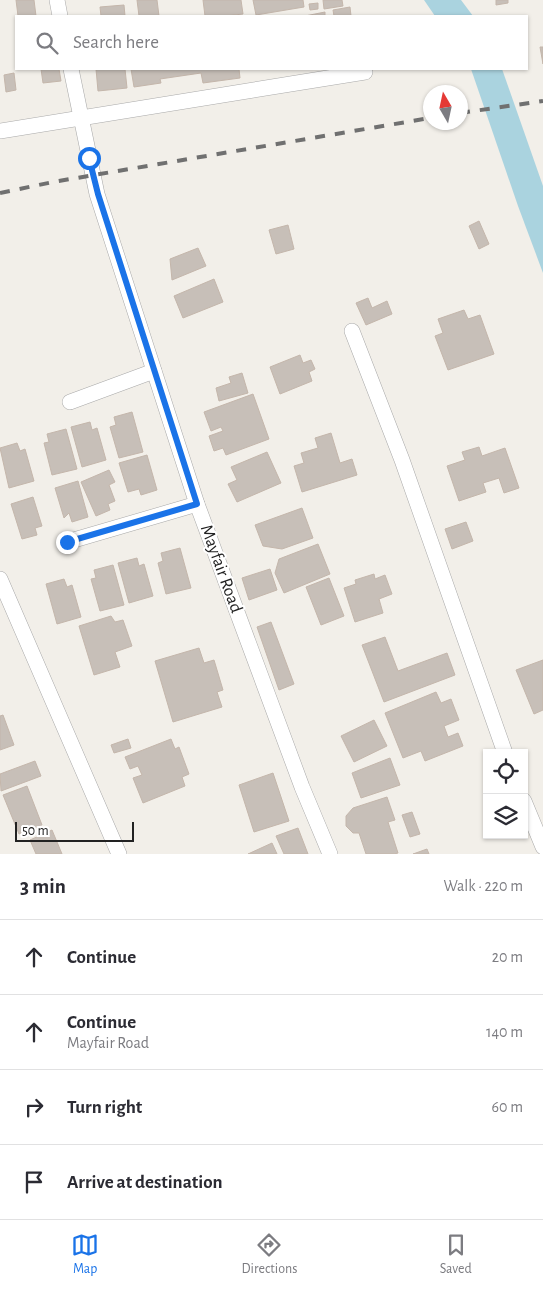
<!DOCTYPE html>
<meta charset="utf-8">
<style>
:root{--surface:#fff;--page:#f2f2f3;--text:#2b2b33;--muted:#7c7c81;--line:#e1e1e2;--accent:#1a73e8}
body{margin:0;font-family:"Alegreya Sans",sans-serif;background:var(--page);color:var(--text)}
.controls{position:absolute;right:15px;bottom:15px;display:grid;overflow:hidden;border-radius:0px;box-shadow:0 1px 4px #0004}
.controls button{width:45px;height:45px;display:grid;place-items:center;padding:0;border:0;border-bottom:1px solid var(--line);background:var(--surface);color:var(--text);font:25px sans-serif}
.compass{position:absolute;left:423px;top:85px;width:45px;height:45px;border-radius:50%;background:var(--surface);box-shadow:0 1px 4px #0004;rotate:351deg}
.scale{position:absolute;left:15px;bottom:12px;width:119px;box-sizing:border-box;padding-left:5px;border:2px solid #222;border-top:0;font-size:14px;line-height:18px;white-space:nowrap;color:#222;-webkit-text-stroke:4px #fff;paint-order:stroke}
.stop{position:absolute;width:15px;height:15px;margin:-11px;border:4px solid #1a73e8;border-radius:50%;background:#fff}
.stop.end{background:#1a73e8;border-color:#fff;box-shadow:0 1px 5px #0008}
.list{margin:0;padding:0;list-style:none}
h2{display:flex;justify-content:space-between;align-items:center;height:65px;margin:0;padding:0 20px;font-size:21px}
h2 small{font-size:16px;font-weight:400;color:var(--muted)}
.list li{display:grid;grid-template-columns:32px 1fr auto;gap:15px;align-items:center;box-sizing:border-box;height:75px;padding:0 20px;border-top:1px solid var(--line)}
.list b{display:block;font-size:19px;white-space:nowrap}
.list p{margin:0;font-size:16px;white-space:nowrap;color:var(--muted)}
.list em{font-size:16px;font-style:normal;color:var(--muted)}
.icon{flex:none;width:28px;height:28px;fill:none;stroke:currentColor;stroke-width:2;stroke-linecap:round;stroke-linejoin:round}
.map{position:relative;flex:none;width:543px;height:854px;overflow:hidden}
.search{position:absolute;background:var(--surface);box-shadow:0 1px 4px #0004;left:15px;right:15px;top:15px;height:55px;display:flex;align-items:center;gap:12px;box-sizing:border-box;padding:0 18px;border-radius:0px;color:var(--muted);font-size:19px}
.sheet{height:365px;background:var(--surface)}
nav{display:flex;justify-content:space-around;align-items:center;box-sizing:border-box;height:70px;border-top:1px solid var(--line);background:var(--surface);font-size:14px;color:var(--muted)}
nav a{display:grid;justify-items:center;gap:2px}
nav .on{color:var(--accent)}
.map>svg:first-child{display:block}
</style>
<div class="map">
<svg width="543" height="854" viewBox="0 0 543 854">
<rect width="100%" height="100%" fill="#f2efe9"/>
<g fill="#aad3df">
<polygon points="424,0 461,0 473,16 435,16"/>
<polygon points="471,69 502,69 543,186 543,273 518,206"/>
</g>
<g fill="#c7bfb8" stroke="#c4b6ab">
<polygon points="16,0 34,0 36,16 18,16"/>
<polygon points="137,0 157,0 159,16 139,16"/>
<polygon points="203,0 241,0 243,14 225,16 205,16"/>
<polygon points="253,0 303,0 304,7 256,15"/>
<polygon points="323,0 342,0 343,6 324,9"/>
<polygon points="496,0 508,0 508,3 496,5"/>
<polygon points="318,3 318,9 310,10 309,4"/>
<polygon points="124,5 125,16 101,16 100,7"/>
<polygon points="350,7 351,16 334,16 333,10"/>
<polygon points="325,12 325,16 305,16"/>
<polygon points="540,47 543,47 543,64"/>
<polygon points="41,69 59,69 61,81 43,83"/>
<polygon points="96,69 125,69 127,88 98,91"/>
<polygon points="131,69 239,69 240,78 203,83 201,73 160,79 161,83 134,87"/>
<polygon points="14,73 16,90 6,92 4,75"/>
<polygon points="479,221 489,244 479,249 469,226"/>
<polygon points="288,225 294,249 276,254 269,230"/>
<polygon points="198,248 206,266 172,280 170,259"/>
<polygon points="214,279 223,302 183,318 174,296"/>
<polygon points="368,298 372,308 387,301 392,314 366,325 356,303"/>
<polygon points="464,310 468,319 480,315 494,354 448,370 435,336 443,333 438,319"/>
<polygon points="300,355 303,363 311,360 315,369 309,372 312,381 280,394 270,367"/>
<polygon points="242,373 248,393 219,401 216,388 231,383 229,377"/>
<polygon points="253,394 269,439 226,455 223,448 214,451 209,436 223,431 221,427 211,431 204,412"/>
<polygon points="132,412 143,452 119,458 110,427 116,425 114,417"/>
<polygon points="90,422 92,430 97,428 106,460 82,467 71,427"/>
<polygon points="66,429 77,469 52,475 44,443 49,442 47,434"/>
<polygon points="331,433 340,463 352,459 357,475 302,492 294,466 304,463 301,453 318,448 315,438"/>
<polygon points="17,443 20,451 25,449 34,481 9,488 0,448"/>
<polygon points="479,447 482,456 505,448 519,488 504,493 499,478 483,483 486,492 459,501 447,466 465,460 462,452"/>
<polygon points="267,452 281,483 237,502 228,484 237,480 231,467"/>
<polygon points="147,455 157,490 141,495 139,489 128,492 119,463"/>
<polygon points="109,470 115,482 109,485 115,501 108,504 110,510 96,516 81,482"/>
<polygon points="78,481 88,517 72,522 69,513 64,518 55,488"/>
<polygon points="33,497 42,526 35,528 37,535 22,539 11,504"/>
<polygon points="302,508 313,538 282,549 263,546 255,525"/>
<polygon points="466,522 473,541 452,549 445,529"/>
<polygon points="318,544 330,574 284,593 275,573 279,559"/>
<polygon points="180,548 191,588 166,594 158,563 163,561 161,553"/>
<polygon points="137,558 139,566 144,564 153,596 129,603 118,563"/>
<polygon points="113,565 124,605 100,611 91,579 96,578 94,570"/>
<polygon points="270,569 277,590 249,600 242,578"/>
<polygon points="374,574 375,579 385,575 392,594 379,599 383,613 355,622 344,588 356,584 355,580"/>
<polygon points="329,578 344,616 321,625 306,587"/>
<polygon points="64,579 67,587 72,585 81,617 57,624 46,584"/>
<polygon points="111,616 115,622 123,620 132,646 115,652 120,667 94,675 79,626"/>
<polygon points="271,622 294,684 279,690 257,627"/>
<polygon points="385,637 398,671 447,653 455,675 384,702 362,645"/>
<polygon points="199,648 204,663 214,660 223,690 217,692 222,707 173,722 155,661"/>
<polygon points="543,660 543,710 534,714 516,670"/>
<polygon points="436,692 441,703 451,699 459,720 444,726 448,737 458,733 463,746 425,761 421,751 403,758 385,713"/>
<polygon points="3,715 14,745 0,750 0,716"/>
<polygon points="374,720 387,746 354,762 341,736"/>
<polygon points="128,739 131,748 114,753 111,745"/>
<polygon points="171,739 175,749 179,747 189,774 182,777 185,786 143,803 133,778 142,775 138,766 130,769 125,757"/>
<polygon points="390,758 400,785 361,798 352,773"/>
<polygon points="35,761 41,776 1,791 0,774"/>
<polygon points="273,773 289,821 254,832 239,785"/>
<polygon points="27,786 42,825 19,834 3,795"/>
<polygon points="387,797 395,820 388,822 398,853 394,854 366,854 359,833 353,833 346,826 346,816 353,808"/>
<polygon points="412,812 420,834 410,837 402,815"/>
<polygon points="298,828 308,854 284,854 276,836"/>
<polygon points="52,830 62,854 36,854 30,840"/>
<polygon points="272,843 277,854 248,854"/>
<polygon points="427,849 429,854 413,854"/>
</g>
<g fill="none" stroke-linecap="round" stroke-linejoin="round">
<g stroke="#a9a9a9" stroke-width="16">
<g id="street">
<polyline points="57,0 60,16"/>
<polyline points="71,69 97,194 197,504 302,787 330,854"/>
<polyline points="0,131 365,72"/>
<polyline points="352,331 402,460 505,753"/>
<polyline points="70,402 154,371"/>
<polyline points="67,542 197,504"/>
<polyline points="0,579 119,854"/>
<polyline points="524,801 543,847"/>
</g>
</g>
<use href="#street" stroke="#fff" stroke-width="15"/>
<g stroke="#707070" stroke-width="4" stroke-dasharray="10 10" stroke-linecap="butt">
<polyline points="460,113 543,101"/>
<polyline points="0,193 53,182 430,118"/>
</g>
</g>
<g fill="none" stroke-linecap="round" stroke-linejoin="round">
<polyline stroke="#1a73e8" stroke-width="6" points="67,542 197,504 98,194 89,158"/>
</g>
<g text-anchor="middle" dominant-baseline="central" stroke-width="4" stroke-linejoin="round" paint-order="stroke">
<g font-size="18" fill="#222" stroke="#fff">
<text transform="translate(221 569) rotate(70)">Mayfair Road</text>
</g>
</g>
</svg>
<div class="controls">
<button><svg class="icon" aria-label="locate" viewBox="0 0 24 24"><circle cx="12" cy="12" r="6"/><path d="M12 2v4M12 18v4M2 12h4M18 12h4"/></svg></button>
<button><svg class="icon" aria-label="layers" viewBox="0 0 24 24"><path d="M12 4l9 5-9 5-9-5zM3 14l9 5 9-5"/></svg></button>
</div>
<svg class="compass" viewBox="-18 -18 36 36"><path d="M0-13l5 13h-10z" fill="#e53935"/><path d="M0 13l5-13h-10z" fill="#7c7c81"/></svg>
<div class="scale">50 m</div>
<div class="stop" style="left:89px;top:158px"></div>
<div class="stop end" style="left:67px;top:542px"></div>
<div class="search"><svg class="icon" aria-label="search" viewBox="0 0 24 24"><circle cx="10" cy="10" r="6"/><path d="M15 15l6 6"/></svg>Search here</div>
</div>
<section class="sheet">
<h2>3 min<small>Walk · 220 m</small></h2>
<ul class="list">
<li><svg class="icon" aria-label="ahead" viewBox="0 0 24 24"><path d="M12 20V5M6 11l6-6 6 6"/></svg><div><b>Continue</b></div><em>20 m</em></li>
<li><svg class="icon" aria-label="ahead" viewBox="0 0 24 24"><path d="M12 20V5M6 11l6-6 6 6"/></svg><div><b>Continue</b><p>Mayfair Road</p></div><em>140 m</em></li>
<li><svg class="icon" aria-label="right" viewBox="0 0 24 24"><path d="M7 20v-9h11M14 6l5 5-5 5"/></svg><div><b>Turn right</b></div><em>60 m</em></li>
<li><svg class="icon" aria-label="arrive" viewBox="0 0 24 24"><path d="M6 21V4h12l-3 4 3 4H6"/></svg><div><b>Arrive at destination</b></div></li>
</ul>
</section>
<nav>
<a class="on"><svg class="icon" aria-label="map" viewBox="0 0 24 24"><path d="M3 6l6-2 6 2 6-2v14l-6 2-6-2-6 2zM9 4v14M15 6v14"/></svg>Map</a>
<a><svg class="icon" aria-label="directions" viewBox="0 0 24 24"><path d="M12 3l9 9-9 9-9-9zM9 14v-3h6M13 9l2 2-2 2"/></svg>Directions</a>
<a><svg class="icon" aria-label="saved" viewBox="0 0 24 24"><path d="M7 4h10v16l-5-4-5 4z"/></svg>Saved</a>
</nav>
